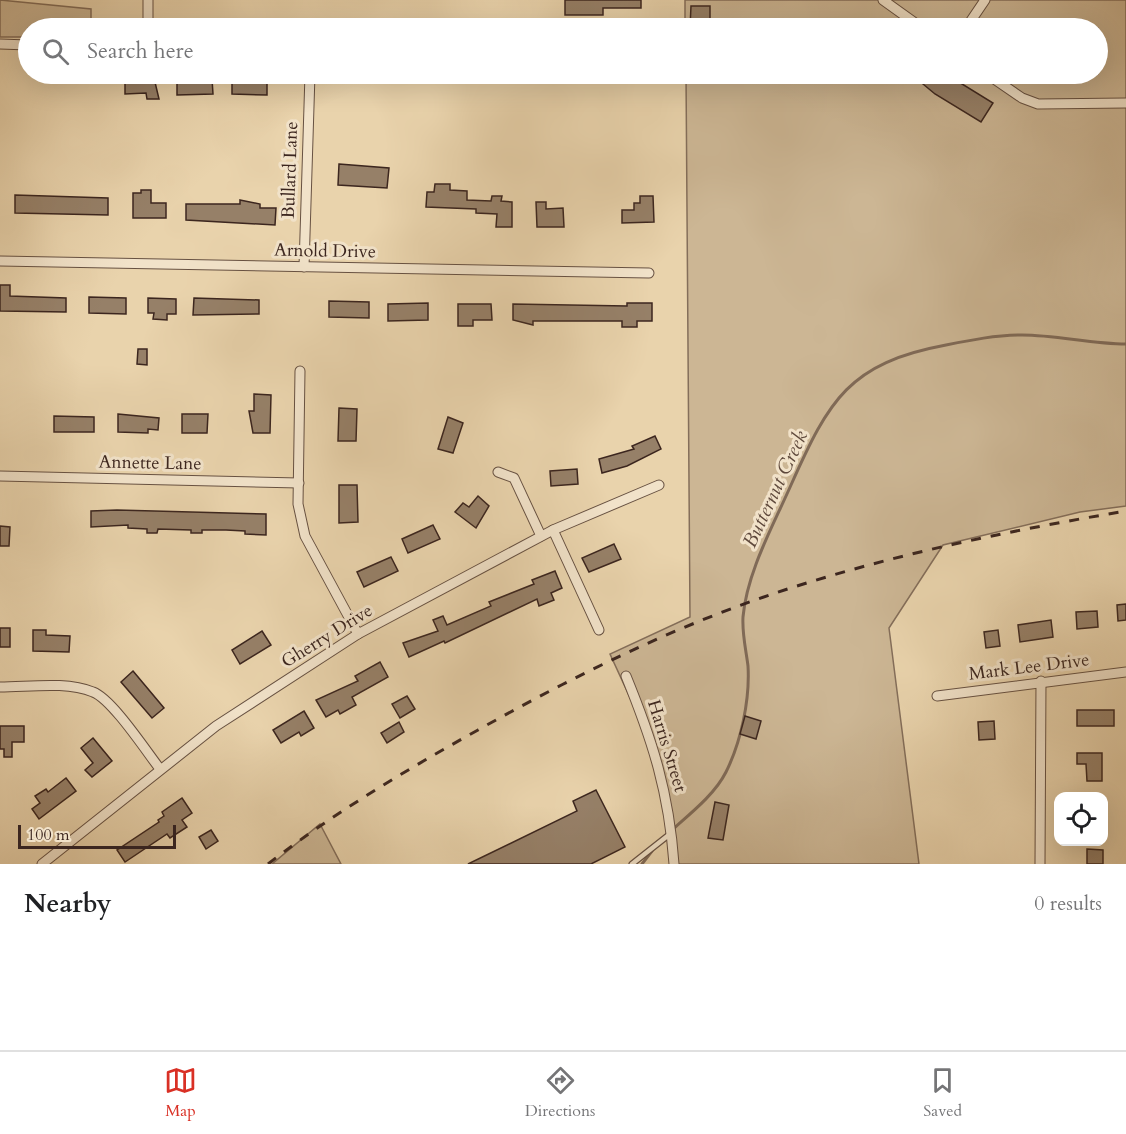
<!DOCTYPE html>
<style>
:root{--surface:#fff;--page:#f6f6f6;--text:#202124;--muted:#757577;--line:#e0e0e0;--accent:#d93025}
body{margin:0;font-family:Cardo,serif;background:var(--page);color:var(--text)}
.controls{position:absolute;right:18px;bottom:18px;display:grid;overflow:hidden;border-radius:12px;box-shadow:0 6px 24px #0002}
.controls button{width:54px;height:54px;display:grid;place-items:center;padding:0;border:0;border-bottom:2px solid var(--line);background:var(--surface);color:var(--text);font:30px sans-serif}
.scale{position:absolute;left:18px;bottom:15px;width:158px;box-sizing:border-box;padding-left:6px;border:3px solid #3c261f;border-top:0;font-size:16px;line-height:21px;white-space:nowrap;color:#3c261f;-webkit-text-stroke:4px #f1e2c9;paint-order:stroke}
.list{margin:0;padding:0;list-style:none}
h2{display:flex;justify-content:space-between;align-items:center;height:78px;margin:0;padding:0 24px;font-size:26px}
h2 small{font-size:20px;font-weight:400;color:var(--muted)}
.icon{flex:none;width:33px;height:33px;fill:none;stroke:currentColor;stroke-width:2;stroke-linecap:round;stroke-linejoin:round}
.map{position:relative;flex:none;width:1126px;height:864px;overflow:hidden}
.search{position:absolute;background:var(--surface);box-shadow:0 6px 24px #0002;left:18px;right:18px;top:18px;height:66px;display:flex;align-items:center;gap:15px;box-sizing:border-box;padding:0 21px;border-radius:33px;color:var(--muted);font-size:22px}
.sheet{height:186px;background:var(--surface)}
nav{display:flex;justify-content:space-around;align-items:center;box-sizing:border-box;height:84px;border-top:2px solid var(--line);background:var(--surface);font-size:16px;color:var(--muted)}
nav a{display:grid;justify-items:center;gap:3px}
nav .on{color:var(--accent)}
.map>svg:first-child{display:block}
</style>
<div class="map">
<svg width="1126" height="864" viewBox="0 0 1126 864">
<rect width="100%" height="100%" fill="#e9d3ac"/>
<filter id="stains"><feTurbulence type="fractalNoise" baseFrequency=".00333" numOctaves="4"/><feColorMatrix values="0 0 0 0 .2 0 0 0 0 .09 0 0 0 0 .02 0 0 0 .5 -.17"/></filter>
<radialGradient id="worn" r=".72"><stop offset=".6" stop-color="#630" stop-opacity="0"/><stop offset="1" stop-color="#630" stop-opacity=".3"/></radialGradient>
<g fill="#ccb694" stroke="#846e5a" stroke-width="1.5">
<polygon points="0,0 91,9 91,28 28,28 28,37 0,37"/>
<polygon points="685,0 1126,0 1126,506 1080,512 943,545 889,628 919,864 676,864 649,739 610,654 690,617 686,74 1098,74 1098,28 685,28"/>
<polygon points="320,824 341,864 272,864"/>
</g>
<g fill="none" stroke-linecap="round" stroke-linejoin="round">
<g stroke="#806a57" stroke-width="3">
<path d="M673,829C691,813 715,794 726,772C741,742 750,700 748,666C746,650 742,634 743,617C747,572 773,526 791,485C829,400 849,363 946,345C971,340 996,335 1022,335C1057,335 1091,344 1126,344"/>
<polyline points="642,864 652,851"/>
</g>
</g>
<g fill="#968068" stroke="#3c261f" stroke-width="1.5">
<polygon points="565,0 641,0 641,8 603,8 603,15 565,15"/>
<polygon points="691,6 710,6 710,28 690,28"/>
<polygon points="911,74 946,74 993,103 981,122 935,94"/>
<polygon points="154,78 159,99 147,99 146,93 125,94 125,79"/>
<polygon points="177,79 212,79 213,94 177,95"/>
<polygon points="241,79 267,79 267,95 232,94 232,80"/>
<polygon points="339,164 389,168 387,188 338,185"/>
<polygon points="435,184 450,184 450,190 467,191 467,200 491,201 492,196 502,196 501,201 512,202 512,227 496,227 497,214 476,213 476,209 426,207 427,192 434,192"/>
<polygon points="141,190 151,190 151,203 166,203 166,218 133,218 133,193 141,193"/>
<polygon points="15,195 108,198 108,215 15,213"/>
<polygon points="640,196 653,196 654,222 622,223 622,210 634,210 634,203 640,203"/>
<polygon points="240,200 260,204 260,208 276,208 275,225 186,220 186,204 240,204"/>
<polygon points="536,202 546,202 546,209 563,208 564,227 537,227"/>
<polygon points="0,285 10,285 10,296 66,298 66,312 0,311"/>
<polygon points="89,297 126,298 126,314 89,313"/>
<polygon points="148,298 176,299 176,314 167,314 167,320 153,319 154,313 148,313"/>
<polygon points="194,298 259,300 259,314 193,315"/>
<polygon points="329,301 369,302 369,318 329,317"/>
<polygon points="428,303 428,320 388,321 388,304"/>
<polygon points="627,303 652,303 652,321 637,321 637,327 622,327 622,321 533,321 533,325 513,320 513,304 627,306"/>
<polygon points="458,304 491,304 492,320 473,320 473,326 458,326"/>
<polygon points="138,349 147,349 147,365 137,364"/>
<polygon points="254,394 271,395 270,433 253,433 249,411 254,411"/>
<polygon points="339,408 357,409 356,441 338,441"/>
<polygon points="118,414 159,418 158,430 148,429 148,433 118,432"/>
<polygon points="182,414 208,414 207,433 182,433"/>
<polygon points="54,416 94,417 94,432 54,432"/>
<polygon points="448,417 463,423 453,453 438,449"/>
<polygon points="655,436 661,449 627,466 602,473 599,459 634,449 632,446"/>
<polygon points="577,469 578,484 551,486 550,471"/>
<polygon points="339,485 357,485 358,522 339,523"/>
<polygon points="478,496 489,506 476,528 455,512 463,503 469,507"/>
<polygon points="117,510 266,514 266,535 245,534 245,531 226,530 202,530 202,533 191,533 191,530 158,529 157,533 147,533 147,529 128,528 128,525 91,527 91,511"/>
<polygon points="433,525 440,539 408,553 402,539"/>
<polygon points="0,526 10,527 9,546 0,546"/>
<polygon points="614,544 621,559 589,572 582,558"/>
<polygon points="391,557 398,571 364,587 357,572"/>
<polygon points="555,571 562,588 551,593 554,600 539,606 537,599 445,643 444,641 409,657 403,643 438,631 433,620 443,616 447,625 491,606 489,602 534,584 532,580"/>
<polygon points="1126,604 1126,620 1118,621 1117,605"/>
<polygon points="1097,611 1098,627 1077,629 1076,612"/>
<polygon points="1051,620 1053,637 1020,642 1018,625"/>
<rect x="0" y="628" width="10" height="19"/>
<polygon points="33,630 46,630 46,635 70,636 69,652 33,651"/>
<polygon points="998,630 1000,646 986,648 984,632"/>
<polygon points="262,631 271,645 240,664 232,650"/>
<polygon points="380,662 388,677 352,697 356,705 340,714 338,710 326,717 316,700 358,681 355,676"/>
<polygon points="133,671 164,708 152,718 121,682"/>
<polygon points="407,696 415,709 400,718 392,704"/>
<rect x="1077" y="710" width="37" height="16"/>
<polygon points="304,711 314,728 301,736 299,732 281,743 273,730"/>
<polygon points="745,716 761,721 756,739 740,734"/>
<polygon points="994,721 995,739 979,740 978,722"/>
<polygon points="399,722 404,732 387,743 381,733"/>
<polygon points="0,726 24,726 24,742 12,742 12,757 4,757 4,749 0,749"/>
<polygon points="93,738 112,761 92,777 85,770 93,763 81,748"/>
<polygon points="1077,753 1102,753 1102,781 1087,781 1086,764 1077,764"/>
<polygon points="66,778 76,791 39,819 32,809 40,803 35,796 46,789 48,792"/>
<polygon points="596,790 625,847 591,864 468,864 577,811 573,801"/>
<polygon points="182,798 192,813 182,820 187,827 170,838 167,834 125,862 117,850 159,822 158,820 164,816 162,812"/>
<polygon points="715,802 729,805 723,840 708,838"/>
<polygon points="211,830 218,841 206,849 199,837"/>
<polygon points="1087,849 1103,850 1103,864 1087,864"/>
</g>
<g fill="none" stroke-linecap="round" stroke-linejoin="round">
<g stroke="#675142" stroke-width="7">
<polyline id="lane" points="632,864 670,834"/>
</g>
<g stroke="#675142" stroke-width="11">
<g id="street">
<polyline points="148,0 148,28"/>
<polyline points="883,0 922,28"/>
<polyline points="966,28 985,0"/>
<polyline points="0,44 28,45"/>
<polyline points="987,74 1022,98 1038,104 1126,103"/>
<polyline points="0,261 649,273"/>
<polyline points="304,267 310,74"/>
<polyline points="300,371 298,504 305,536 358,634"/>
<polyline points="498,472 514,478 541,536"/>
<polyline points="0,476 299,483"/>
<polyline points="553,530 599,630"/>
<path d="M626,676C653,742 669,793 674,864"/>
<path d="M0,687C29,687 66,681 93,692C112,699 146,751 160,769"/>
<polyline points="937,696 1126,672"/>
<polyline points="42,864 216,726 358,634 553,530 659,485"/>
<polyline points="1040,864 1041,681"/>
</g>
</g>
<use href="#lane" stroke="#f1e2c9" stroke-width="4.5"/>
<use href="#street" stroke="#f1e2c9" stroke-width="9"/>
<path stroke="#3c261f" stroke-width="3" stroke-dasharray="10 10" stroke-linecap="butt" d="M268,864C334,813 406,770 478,730C567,680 659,634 755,600C875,558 1001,532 1126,511"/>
</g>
<g text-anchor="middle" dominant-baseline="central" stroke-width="6" stroke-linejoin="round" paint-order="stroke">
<g font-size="18" fill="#3c261f" stroke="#f1e2c9">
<text transform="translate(290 170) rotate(-88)">Bullard Lane</text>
<text transform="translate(325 251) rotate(1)">Arnold Drive</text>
<text transform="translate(150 463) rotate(1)">Annette Lane</text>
<text transform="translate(327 636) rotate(-32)">Gherry Drive</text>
<text transform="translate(1029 667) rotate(-7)">Mark Lee Drive</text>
<text transform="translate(667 746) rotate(73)">Harris Street</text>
</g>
<g font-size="20" font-style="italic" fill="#5e483b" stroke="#f1e2c9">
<text transform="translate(775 489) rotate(-65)">Butternut Creek</text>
</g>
</g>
<rect width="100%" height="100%" filter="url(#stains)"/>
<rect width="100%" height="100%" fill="url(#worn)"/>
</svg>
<div class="controls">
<button><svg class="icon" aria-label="locate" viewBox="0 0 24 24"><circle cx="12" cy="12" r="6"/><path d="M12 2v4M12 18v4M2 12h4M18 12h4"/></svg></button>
</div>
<div class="scale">100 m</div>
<div class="search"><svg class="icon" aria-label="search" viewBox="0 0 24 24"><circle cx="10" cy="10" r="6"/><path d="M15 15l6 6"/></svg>Search here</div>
</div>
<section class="sheet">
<h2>Nearby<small>0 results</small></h2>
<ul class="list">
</ul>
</section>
<nav>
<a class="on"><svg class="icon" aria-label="map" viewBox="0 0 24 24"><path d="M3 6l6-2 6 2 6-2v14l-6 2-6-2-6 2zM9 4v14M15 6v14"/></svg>Map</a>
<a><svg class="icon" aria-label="directions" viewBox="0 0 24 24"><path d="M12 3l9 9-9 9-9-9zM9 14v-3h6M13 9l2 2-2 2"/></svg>Directions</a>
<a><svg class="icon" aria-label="saved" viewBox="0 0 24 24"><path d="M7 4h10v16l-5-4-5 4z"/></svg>Saved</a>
</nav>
